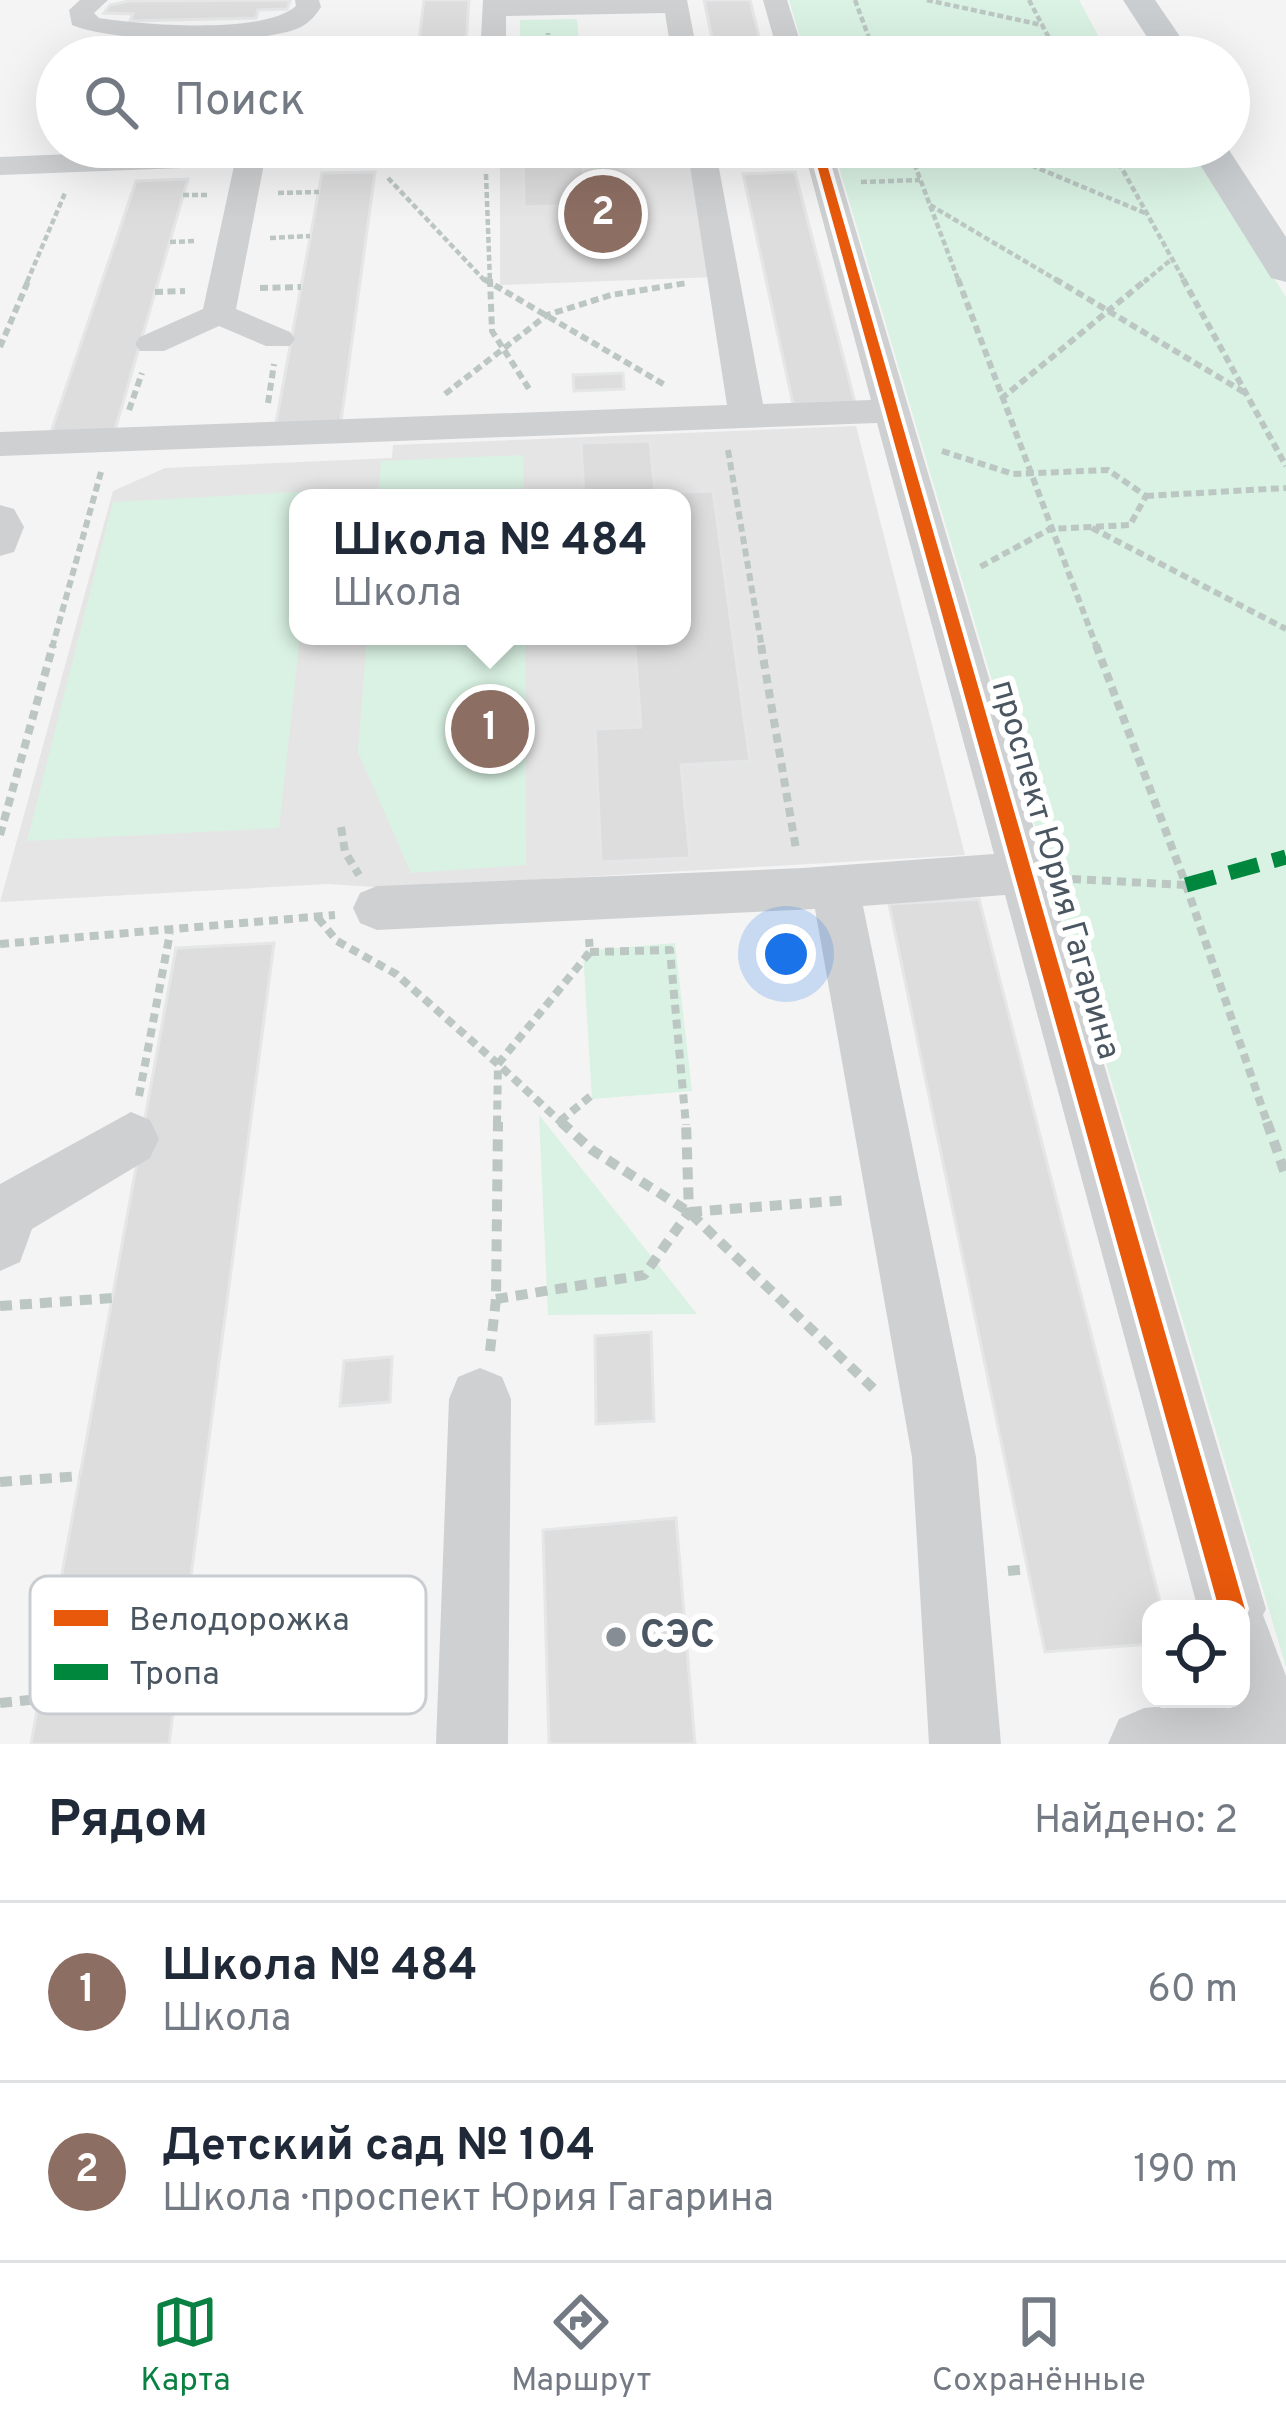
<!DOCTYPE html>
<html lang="ru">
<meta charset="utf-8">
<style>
:root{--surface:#fff;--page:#f6f6f7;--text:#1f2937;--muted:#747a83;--line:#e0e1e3;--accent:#0b8043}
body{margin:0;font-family:Overpass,sans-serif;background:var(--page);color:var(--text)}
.controls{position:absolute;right:36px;bottom:36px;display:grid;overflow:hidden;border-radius:24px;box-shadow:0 12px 48px #0002}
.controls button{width:108px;height:108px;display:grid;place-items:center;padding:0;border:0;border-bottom:3px solid var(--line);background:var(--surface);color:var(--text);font:60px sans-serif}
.you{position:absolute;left:786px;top:954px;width:42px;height:42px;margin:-30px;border:9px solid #fff;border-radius:50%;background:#1a73e8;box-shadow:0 0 0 18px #1a73e833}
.badge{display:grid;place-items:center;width:78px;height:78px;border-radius:50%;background:var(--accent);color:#fff;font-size:39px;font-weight:700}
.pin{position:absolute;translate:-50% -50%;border:6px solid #fff;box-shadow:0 3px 12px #0006}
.popup{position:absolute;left:289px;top:489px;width:402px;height:156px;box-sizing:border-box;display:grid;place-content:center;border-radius:24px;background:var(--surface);filter:drop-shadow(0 3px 9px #0005);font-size:39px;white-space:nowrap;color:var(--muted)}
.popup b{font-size:45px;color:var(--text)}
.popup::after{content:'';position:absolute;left:50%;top:100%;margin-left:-24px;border:24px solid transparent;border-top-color:var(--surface)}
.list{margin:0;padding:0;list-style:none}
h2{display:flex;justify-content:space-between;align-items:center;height:156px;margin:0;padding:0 48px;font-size:51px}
h2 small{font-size:39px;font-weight:400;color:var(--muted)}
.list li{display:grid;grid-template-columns:78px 1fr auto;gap:36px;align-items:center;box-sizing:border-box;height:180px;padding:0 48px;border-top:3px solid var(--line)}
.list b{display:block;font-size:45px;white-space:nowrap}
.list p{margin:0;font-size:39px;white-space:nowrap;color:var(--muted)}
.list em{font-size:39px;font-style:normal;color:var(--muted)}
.icon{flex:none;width:66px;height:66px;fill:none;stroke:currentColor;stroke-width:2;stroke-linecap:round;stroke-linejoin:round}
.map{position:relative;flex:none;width:1286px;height:1744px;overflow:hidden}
.search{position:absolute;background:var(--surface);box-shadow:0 12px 48px #0002;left:36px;right:36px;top:36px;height:132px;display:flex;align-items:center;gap:30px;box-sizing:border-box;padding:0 42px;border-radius:66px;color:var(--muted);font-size:45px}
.sheet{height:516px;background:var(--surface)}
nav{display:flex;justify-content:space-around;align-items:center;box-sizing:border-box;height:168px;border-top:3px solid var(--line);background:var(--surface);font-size:33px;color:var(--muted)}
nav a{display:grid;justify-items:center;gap:6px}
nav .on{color:var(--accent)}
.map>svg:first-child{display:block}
</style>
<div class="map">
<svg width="1286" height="1744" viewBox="0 0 1286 1744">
<rect width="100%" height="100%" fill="#f4f4f4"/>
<g fill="#e6e5e6" fill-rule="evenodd">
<polygon points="500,147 693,147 717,277 500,285"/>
<path d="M856,426L965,855L390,888L328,884L0,902L113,491L165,468L392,458L393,445ZM298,498H682V636H298Z"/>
</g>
<g fill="#d9f2e3">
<polygon points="789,0 1079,0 1102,43 1113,43 1127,57 806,57"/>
<polygon points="577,19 580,57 520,57 520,20"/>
<polygon points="833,147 1191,147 1286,297 1286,1667"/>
<polygon points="523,455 524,498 378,498 381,461"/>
<polygon points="316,491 315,498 298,498 300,636 279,828 27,841 113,502"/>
<polygon points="367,636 525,636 526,865 411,873 358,752"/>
<polygon points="675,943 692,1091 592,1099 583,951"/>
<polygon points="539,1115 697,1314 548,1315"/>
</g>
<g fill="#ddddde" stroke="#e5e6e7" stroke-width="3">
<polygon points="424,0 469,0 465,57 417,57"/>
<polygon points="704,0 750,0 764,57 716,57"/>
<polygon points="128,1 288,0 290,1 287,9 258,10 256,18 130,21 133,14 104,13 110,5"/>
<polygon points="523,147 581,147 586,205 524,207"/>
<polygon points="375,172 341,421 276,423 322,173"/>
<polygon points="795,172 855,402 793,404 743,174"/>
<polygon points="188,179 115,430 51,432 136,181"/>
<polygon points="623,373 624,389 574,391 573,375"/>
<polygon points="650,441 655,493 713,491 750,761 681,765 690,858 601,862 595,729 641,727 634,636 682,636 682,498 584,498 581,443"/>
<polygon points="979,899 1162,1609 1151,1609 1151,1644 1045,1652 889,904"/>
<polygon points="274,943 169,1744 31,1744 176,948"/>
<polygon points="651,1332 654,1421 596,1424 595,1336"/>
<polygon points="392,1357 390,1402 340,1406 344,1361"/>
<polygon points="676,1518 695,1744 549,1744 543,1530"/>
</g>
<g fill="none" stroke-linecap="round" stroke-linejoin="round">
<g stroke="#bcc7c4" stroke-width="4.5" stroke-dasharray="6 3" stroke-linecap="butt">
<polyline points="855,0 876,57"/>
<polyline points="927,0 1042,25"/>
<polyline points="1029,0 1059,57"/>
<polyline points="581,40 643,57"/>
<polyline points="525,49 548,48 548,33"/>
<polyline points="908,147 959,282"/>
<polyline points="1110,147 1185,282"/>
<polyline points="990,148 1145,213"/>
<polyline points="911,155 971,153 991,147"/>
<polyline points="486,174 490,282"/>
<polyline points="388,178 486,282"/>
<polyline points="861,182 920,180"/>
<polyline points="278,193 319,192"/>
<polyline points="183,195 209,195"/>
<polyline points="930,205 1060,282"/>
<polyline points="270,238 310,236"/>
<polyline points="170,242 195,241"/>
<polyline points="27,282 65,193"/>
<polyline points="1144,282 1172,259"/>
</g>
<g stroke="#bcc7c4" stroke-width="6" stroke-dasharray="8 4.5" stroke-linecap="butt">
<polyline points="484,279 665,385"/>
<polyline points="490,279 492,331 531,392"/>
<polyline points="958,279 1097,648"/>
<polyline points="1055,279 1247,394"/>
<polyline points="1183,279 1286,466"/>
<polyline points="260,288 301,287"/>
<polyline points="155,292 185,291"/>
<polyline points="0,347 29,279"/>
<polyline points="445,394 547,315 611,295 687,283"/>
<polyline points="1001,399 1147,279"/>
<polyline points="268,403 274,364"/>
<polyline points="129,410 142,373"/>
<polyline points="728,450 762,648"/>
<polyline points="942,451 1013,474 1108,470 1146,496 1130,525 1050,529 978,568"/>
<polyline points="1146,496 1286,488"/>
<polyline points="1092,528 1286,629"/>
<polyline points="52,648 101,472"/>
</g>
<g stroke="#bcc7c4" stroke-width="8" stroke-dasharray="9 6" stroke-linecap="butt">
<polyline points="761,645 796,849"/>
<polyline points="1096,645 1186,885 1268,1125"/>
<polyline points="341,827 345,852 359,875"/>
<polyline points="0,835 53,645"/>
<polyline points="1072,879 1186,885"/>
<polyline points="318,918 337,941 396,974 498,1064 497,1125"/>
<polyline points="0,944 335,915"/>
<polyline points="590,952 670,950 686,1125"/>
<polyline points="139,1096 170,933"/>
<polyline points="560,1121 592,1095"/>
<polyline points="564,1125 498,1064 590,952 589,939"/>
</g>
<g stroke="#bcc7c4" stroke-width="10" stroke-dasharray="12 8" stroke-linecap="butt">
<polyline points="561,1122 592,1150 689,1212 879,1394"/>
<polyline points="1267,1122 1286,1176"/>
<polyline points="690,1212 849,1200"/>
<polyline points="496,1299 644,1275 689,1212 686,1122"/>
<polyline points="0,1306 113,1298"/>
<polyline points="490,1351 496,1299 498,1122"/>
<polyline points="0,1482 80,1476"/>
<polyline points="1008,1571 1028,1569"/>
<polyline points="0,1703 40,1699"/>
</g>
<g fill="#ced0d2" fill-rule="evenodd">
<path d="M80,0H108L94,13L99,18C143,25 263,35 296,6L295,0H319L321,7C316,15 310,22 301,27C259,47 115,43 72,25L69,10Z"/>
<polygon points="483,0 687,0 698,57 672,57 665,13 506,16 506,57 480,57"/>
<polygon points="763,0 787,0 805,57 779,57"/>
<polygon points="503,147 489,156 264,164 236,309 290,332 295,339 290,346 266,346 219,326 164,351 140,351 135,344 140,337 203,309 234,166 0,175 0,157 237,147"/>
<polygon points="687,147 715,147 763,404 871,400 803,147 831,147 1266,1609 1263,1615 1286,1676 1286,1744 1108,1744 1119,1719 1144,1708 1241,1699 1241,1609 1198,1609 1005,895 863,906 976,1457 1001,1744 929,1744 912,1457 815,909 377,930 360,923 353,908 360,893 377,886 803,868 994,854 877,423 0,456 0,432 727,405"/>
<polygon points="0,505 14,509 24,527 14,552 0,556"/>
<polygon points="131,1112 150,1120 159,1139 150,1158 32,1229 20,1262 0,1271 0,1184"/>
<polygon points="480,1368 502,1377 511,1399 508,1744 436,1744 449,1399 458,1377"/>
</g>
<g fill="#caced1" fill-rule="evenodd">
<polygon points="1123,0 1155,0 1194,57 1160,57"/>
<polygon points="1189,147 1227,147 1286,237 1286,282 1271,278"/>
</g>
<polyline stroke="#00873e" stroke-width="15" stroke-dasharray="30 15" stroke-linecap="butt" points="1186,885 1286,857"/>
<g stroke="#fff" stroke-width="8">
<polygon id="cycleway" points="812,147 822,147 1245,1609 1241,1618 1241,1609 1219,1609"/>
</g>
<use href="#cycleway" fill="#e8590c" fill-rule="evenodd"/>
</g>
<circle fill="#868d94" stroke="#fff" stroke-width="4.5" cx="616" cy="1637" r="12"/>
<g text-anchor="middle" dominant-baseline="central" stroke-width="12" stroke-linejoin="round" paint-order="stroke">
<g font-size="33" fill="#4a5661" stroke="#fff">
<text transform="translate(1054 870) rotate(74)">проспект Юрия Гагарина</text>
</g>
<g font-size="39" font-weight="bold" fill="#4a5661" stroke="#fff" text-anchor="start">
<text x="640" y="1637">СЭС</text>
</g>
</g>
<rect x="30" y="1576" width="396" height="138" rx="18" fill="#fff" stroke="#c9ccd0" stroke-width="3"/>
<rect x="54" y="1610" width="54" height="16" fill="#e8590c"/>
<rect x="54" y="1664" width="54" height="16" fill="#00873e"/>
<g font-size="33" fill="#4a5661">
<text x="129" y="1630">Велодорожка</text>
<text x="129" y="1684">Тропа</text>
</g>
</svg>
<div class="controls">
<button><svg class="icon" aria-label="locate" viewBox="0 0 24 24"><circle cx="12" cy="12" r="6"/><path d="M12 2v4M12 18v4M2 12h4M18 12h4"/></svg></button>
</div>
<div class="you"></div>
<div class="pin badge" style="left:490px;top:729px;background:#8d6e63">1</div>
<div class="popup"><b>Школа № 484</b>Школа</div>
<div class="pin badge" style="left:603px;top:214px;background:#8d6e63">2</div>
<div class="search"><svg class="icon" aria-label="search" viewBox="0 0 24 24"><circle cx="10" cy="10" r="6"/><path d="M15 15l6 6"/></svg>Поиск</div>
</div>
<section class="sheet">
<h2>Рядом<small>Найдено: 2</small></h2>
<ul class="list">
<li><span class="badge" style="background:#8d6e63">1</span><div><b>Школа № 484</b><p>Школа</p></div><em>60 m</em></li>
<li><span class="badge" style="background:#8d6e63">2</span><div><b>Детский сад № 104</b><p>Школа · проспект Юрия Гагарина</p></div><em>190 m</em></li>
</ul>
</section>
<nav>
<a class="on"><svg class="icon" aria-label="map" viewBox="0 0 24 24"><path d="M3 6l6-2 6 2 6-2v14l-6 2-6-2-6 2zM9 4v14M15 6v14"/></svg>Карта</a>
<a><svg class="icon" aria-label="directions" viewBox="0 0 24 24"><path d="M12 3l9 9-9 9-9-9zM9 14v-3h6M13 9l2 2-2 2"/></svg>Маршрут</a>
<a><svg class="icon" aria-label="saved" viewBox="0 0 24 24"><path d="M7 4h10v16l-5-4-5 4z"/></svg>Сохранённые</a>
</nav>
